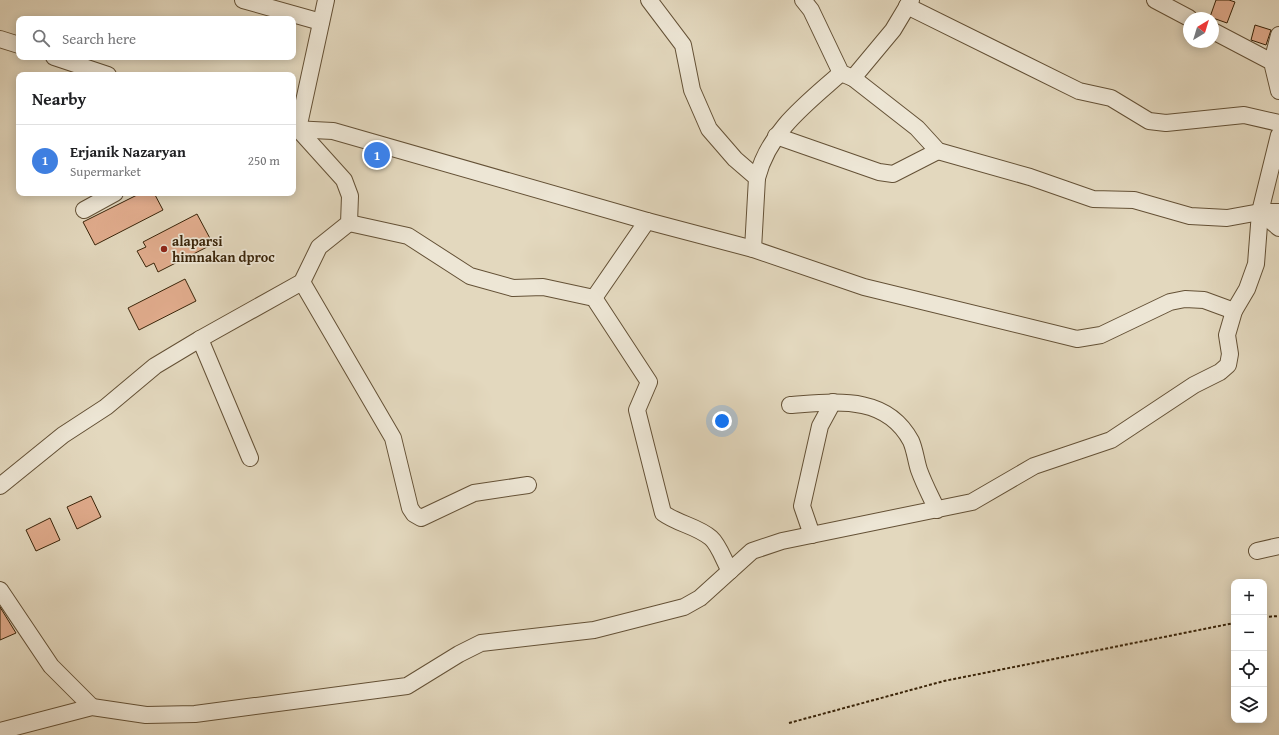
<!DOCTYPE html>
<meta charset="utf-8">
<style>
:root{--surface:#fff;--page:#f2f2f2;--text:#202124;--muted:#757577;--line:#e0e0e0;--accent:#db2777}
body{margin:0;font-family:"Gentium Book Plus",serif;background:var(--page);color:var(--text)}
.controls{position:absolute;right:12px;bottom:12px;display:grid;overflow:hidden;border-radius:8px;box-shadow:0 2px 10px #0003}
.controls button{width:36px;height:36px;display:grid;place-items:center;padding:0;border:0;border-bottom:1px solid var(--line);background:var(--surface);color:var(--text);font:20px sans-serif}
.compass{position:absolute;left:1183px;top:12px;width:36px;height:36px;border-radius:50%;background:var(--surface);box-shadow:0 2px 10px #0003;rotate:38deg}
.you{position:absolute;left:722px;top:421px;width:14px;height:14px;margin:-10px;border:3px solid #fff;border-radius:50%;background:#1a73e8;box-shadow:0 0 0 6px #1a73e833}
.badge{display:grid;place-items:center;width:26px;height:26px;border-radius:50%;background:var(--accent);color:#fff;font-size:13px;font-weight:700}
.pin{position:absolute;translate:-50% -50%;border:2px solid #fff;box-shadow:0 1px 4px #0006}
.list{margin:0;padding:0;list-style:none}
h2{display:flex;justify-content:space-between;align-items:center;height:52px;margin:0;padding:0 16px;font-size:17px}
h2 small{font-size:13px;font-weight:400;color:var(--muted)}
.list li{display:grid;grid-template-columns:26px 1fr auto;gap:12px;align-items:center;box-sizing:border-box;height:72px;padding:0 16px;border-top:1px solid var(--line)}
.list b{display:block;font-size:15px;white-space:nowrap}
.list p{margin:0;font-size:13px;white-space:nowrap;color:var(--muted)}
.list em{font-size:13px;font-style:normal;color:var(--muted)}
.icon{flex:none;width:22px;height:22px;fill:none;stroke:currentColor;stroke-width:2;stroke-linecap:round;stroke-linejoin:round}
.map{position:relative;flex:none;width:1279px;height:735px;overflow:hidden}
.search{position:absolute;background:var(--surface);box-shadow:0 2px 10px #0003;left:16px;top:16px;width:280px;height:44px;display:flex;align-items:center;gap:10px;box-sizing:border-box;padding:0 14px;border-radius:8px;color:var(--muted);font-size:15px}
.panel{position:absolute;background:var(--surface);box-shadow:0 2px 10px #0003;left:16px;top:72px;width:280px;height:124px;border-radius:8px}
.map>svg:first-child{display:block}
</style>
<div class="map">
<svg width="1279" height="735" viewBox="0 0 1279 735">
<rect width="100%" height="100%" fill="#e3d8be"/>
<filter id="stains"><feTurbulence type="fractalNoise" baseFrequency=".005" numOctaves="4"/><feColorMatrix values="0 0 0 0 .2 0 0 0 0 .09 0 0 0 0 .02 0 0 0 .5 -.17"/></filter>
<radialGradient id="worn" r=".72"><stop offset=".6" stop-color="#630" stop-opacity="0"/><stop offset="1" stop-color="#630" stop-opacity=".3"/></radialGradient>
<g fill="#e1ac8d" stroke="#392409">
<polygon points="1216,0 1229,0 1235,2 1227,23 1210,17"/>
<polygon points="1255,25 1271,30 1266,45 1251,40"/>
<polygon points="141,193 154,193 163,210 95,245 83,222"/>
<polygon points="197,214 213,244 158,272 154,263 146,267 137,251 146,247 143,242"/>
<polygon points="185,279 196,301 139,330 128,308"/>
<polygon points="91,496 101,517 77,529 67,507"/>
<polygon points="50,518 60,540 36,551 26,530"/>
<polygon points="0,607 16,633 0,640"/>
</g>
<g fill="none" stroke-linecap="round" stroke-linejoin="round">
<g stroke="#645136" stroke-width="18">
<g id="minor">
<polyline points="243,0 321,22"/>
<polyline points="649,0 683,45 692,90 709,129 735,159 757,178 753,249"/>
<polyline points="803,0 811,10 841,73 853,78 917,128 938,151 1030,177 1093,199 1134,200 1190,216 1227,218 1260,212 1279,212"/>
<polyline points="1155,0 1189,18"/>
<polyline points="907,6 1079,91 1111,98 1149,121 1166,123 1244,115 1279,123"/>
<polyline points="1213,31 1272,62 1279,91"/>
<polyline points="0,39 19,45"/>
<polyline points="54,57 108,75"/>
<polyline points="1272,62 1279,35"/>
<polyline points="853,78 893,30 911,0"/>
<polyline points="293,129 333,131 647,221 753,249 864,287 1077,339 1101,335 1170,302 1185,299 1204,300 1234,311"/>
<polyline points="776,136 879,172 893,174 938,151"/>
<path d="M757,178C769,131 806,104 841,73"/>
<polyline points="84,210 115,193"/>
<polyline points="1260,212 1279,228"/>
<path d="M349,223L408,236L470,276L513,288L543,287L594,298L649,382L637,410L663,513C678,524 697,526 711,538C719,545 724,561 730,571"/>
<polyline points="302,282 393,438 410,508 414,514 421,518 474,493 528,485"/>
<polyline points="594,298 647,221"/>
<polyline points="200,339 250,458"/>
<path d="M790,405C835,402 886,394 911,441C915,450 916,461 919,470C924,484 931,497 937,510"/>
<polyline points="0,486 63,435 106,407 155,366 200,339 302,282 319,247 349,223 350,196 344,180 298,129 326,0"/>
<polyline points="812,535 802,506 820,426 833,402"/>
<polyline points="1257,551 1279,546"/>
<polyline points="0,590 51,666 92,707"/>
<polyline points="0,731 92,707 146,715 195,714 407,686 459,654 481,643 594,630 684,607 700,598 752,551 782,541 972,502 1034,466 1111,440 1194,385 1220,372 1228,365 1230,354 1227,335 1234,311 1247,289 1256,264 1260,212 1279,135"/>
</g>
</g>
<g stroke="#392409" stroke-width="2" stroke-dasharray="3 2" stroke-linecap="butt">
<polyline points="1264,617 1279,616"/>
<polyline points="789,723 944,681 1234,623"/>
</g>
<use href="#minor" stroke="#ede6d5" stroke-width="16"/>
</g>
<circle fill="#8f2418" stroke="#ede6d5" stroke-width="1.5" cx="164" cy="249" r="4"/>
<g text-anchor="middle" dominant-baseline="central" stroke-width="3.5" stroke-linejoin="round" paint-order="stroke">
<g font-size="14" font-weight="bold" fill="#392409" stroke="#ede6d5" text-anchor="start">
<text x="172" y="241">alaparsi<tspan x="172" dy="16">himnakan dproc</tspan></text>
</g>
</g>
<rect width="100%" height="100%" filter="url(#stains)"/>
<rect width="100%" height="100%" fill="url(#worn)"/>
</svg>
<div class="controls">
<button>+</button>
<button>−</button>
<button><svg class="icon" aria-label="locate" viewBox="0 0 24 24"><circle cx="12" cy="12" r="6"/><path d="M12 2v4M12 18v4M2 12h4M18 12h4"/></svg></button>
<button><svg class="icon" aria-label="layers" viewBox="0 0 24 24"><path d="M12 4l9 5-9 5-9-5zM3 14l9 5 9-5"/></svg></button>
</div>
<svg class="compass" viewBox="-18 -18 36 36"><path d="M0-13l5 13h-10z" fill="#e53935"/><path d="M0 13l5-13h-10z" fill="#757577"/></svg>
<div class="you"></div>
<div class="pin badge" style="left:377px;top:155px;background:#3f7fe0">1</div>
<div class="search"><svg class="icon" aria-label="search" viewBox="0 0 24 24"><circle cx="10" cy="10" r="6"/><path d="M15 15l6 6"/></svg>Search here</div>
<section class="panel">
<h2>Nearby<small></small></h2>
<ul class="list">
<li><span class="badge" style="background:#3f7fe0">1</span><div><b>Erjanik Nazaryan</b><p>Supermarket</p></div><em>250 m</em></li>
</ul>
</section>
</div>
